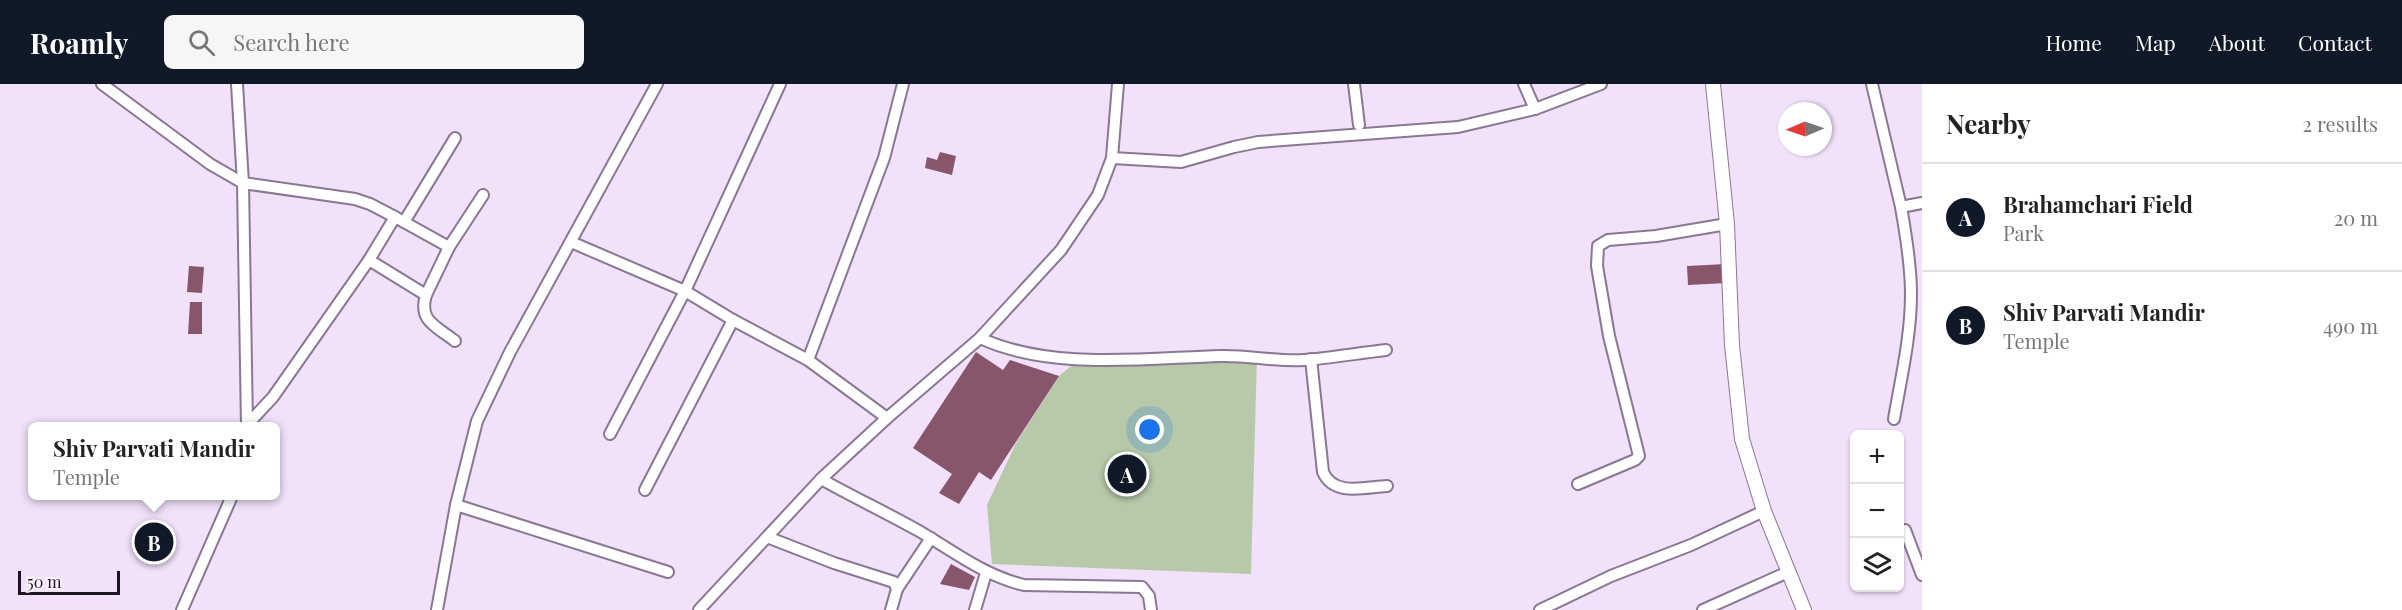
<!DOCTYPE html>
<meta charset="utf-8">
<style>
:root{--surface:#fff;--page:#f6f6f6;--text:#222;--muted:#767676;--line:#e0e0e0;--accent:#111827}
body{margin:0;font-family:"Playfair Display",serif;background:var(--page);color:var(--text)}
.controls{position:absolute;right:18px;bottom:18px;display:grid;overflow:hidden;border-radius:9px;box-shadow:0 2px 4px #0004}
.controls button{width:54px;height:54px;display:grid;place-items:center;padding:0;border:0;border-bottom:2px solid var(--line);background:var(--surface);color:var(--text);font:30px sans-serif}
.compass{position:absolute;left:1778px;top:18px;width:54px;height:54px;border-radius:50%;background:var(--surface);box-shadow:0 2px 4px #0004;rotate:268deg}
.scale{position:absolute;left:18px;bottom:15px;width:102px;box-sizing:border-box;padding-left:6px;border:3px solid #1d1521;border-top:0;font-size:16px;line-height:21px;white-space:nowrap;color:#1d1521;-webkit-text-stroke:4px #faf2ff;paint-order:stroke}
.you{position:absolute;left:1150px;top:346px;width:21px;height:21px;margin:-15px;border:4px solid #fff;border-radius:50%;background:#1a73e8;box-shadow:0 0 0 9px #1a73e833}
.badge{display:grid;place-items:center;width:39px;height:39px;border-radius:50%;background:var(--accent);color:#fff;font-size:20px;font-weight:700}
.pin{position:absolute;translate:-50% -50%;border:3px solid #fff;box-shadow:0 2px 6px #0006}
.popup{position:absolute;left:28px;top:338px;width:252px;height:78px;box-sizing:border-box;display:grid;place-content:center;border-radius:9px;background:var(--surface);filter:drop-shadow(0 2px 4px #0005);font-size:20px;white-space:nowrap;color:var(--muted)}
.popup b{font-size:22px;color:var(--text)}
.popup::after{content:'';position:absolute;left:50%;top:100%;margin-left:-12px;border:12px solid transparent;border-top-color:var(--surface)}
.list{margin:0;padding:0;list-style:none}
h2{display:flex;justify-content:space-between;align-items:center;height:78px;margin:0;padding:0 24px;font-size:26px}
h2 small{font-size:20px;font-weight:400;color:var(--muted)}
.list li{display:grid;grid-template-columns:39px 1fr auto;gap:18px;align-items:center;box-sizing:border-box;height:108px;padding:0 24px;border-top:2px solid var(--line)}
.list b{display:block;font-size:22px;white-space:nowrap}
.list p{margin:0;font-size:20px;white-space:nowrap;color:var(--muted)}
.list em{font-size:20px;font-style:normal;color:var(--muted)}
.icon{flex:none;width:33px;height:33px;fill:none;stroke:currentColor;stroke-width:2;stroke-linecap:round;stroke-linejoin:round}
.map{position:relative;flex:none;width:1922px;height:526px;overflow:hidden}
header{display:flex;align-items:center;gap:36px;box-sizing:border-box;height:84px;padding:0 30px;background:var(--accent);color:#fff}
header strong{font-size:28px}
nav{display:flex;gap:33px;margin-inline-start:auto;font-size:21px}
.search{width:420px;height:54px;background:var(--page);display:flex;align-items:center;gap:15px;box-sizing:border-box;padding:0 21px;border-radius:9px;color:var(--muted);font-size:22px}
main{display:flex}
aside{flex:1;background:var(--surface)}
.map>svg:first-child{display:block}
</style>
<header>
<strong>Roamly</strong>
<div class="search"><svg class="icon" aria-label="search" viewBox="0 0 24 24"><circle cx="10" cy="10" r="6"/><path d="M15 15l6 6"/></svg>Search here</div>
<nav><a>Home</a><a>Map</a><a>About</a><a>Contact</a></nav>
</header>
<main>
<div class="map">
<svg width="1922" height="526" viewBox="0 0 1922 526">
<rect width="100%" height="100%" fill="#f1e1fb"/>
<polygon fill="#b7c9a9" points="1257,272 1251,490 992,480 987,421 1016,359 1059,292 1078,276"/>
<g fill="#87566a">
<polygon points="940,68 956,72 952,91 925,84 927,73 937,76"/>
<polygon points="1726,180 1727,199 1688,201 1687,182"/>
<polygon points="189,182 204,183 202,209 187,208"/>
<polygon points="190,218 202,218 202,250 188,250"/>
<polygon points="976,268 1003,286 1010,276 1059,292 991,396 979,388 959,420 939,409 952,390 913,364"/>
<polygon points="951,480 975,493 969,506 940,500"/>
</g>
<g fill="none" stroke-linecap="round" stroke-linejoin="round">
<g stroke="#897794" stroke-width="14">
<g id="minor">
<polyline points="102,0 210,80 243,99 355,115 370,120 395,133 369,176 273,313 247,341"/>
<polyline points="237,0 243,99 247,342"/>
<polyline points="1354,0 1359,41"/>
<polyline points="1524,0 1535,25"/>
<polyline points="1872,0 1901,123 1922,119"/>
<polyline points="1112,74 1181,78 1234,63 1258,58 1458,43 1535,25 1601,0"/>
<polyline points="395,133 449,163 483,111"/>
<polyline points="404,138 455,54"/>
<polyline points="571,158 685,207 733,236 808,276 887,334"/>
<path d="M369,176L426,211C418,237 436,242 455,257"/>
<polyline points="426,211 449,163"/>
<path d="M980,254C1051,287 1145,274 1221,272C1248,271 1276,278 1304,276C1331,274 1359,269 1386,266"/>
<path d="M1311,275L1323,388C1334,413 1365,403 1387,402"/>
<polyline points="808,276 884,74 903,0"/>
<path d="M1894,335C1901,294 1911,252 1911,210C1911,181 1906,151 1901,123"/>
<polyline points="610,350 685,207 780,0"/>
<path d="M821,395C853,413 887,429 919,447C953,467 985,492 1024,501L1142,503L1149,512L1151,526"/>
<polyline points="1578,400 1635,376 1639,372 1609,252 1597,182 1598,162 1608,156 1656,152 1727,140"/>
<polyline points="645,406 733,236"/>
<polyline points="456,421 668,488"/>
<polyline points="1905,446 1922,491"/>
<polyline points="767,453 834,479 894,498 897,505 891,526"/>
<polyline points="897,505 931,454"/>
<polyline points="182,526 232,412"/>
<polyline points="437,526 456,421 477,337 510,268 657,0"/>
<polyline points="699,526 821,395 887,334 980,254 1061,166 1098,111 1112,74 1118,0"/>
<polyline points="975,526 986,489"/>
<polyline points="1540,526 1611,492 1691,461 1764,427"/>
<polyline points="1703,526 1788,488"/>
</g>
</g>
<g stroke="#897794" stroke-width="16">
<polyline id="tertiary" points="1713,0 1727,140 1732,261 1742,355 1764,427 1804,526"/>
</g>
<use href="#minor" stroke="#fff" stroke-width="10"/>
<use href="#tertiary" stroke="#fff" stroke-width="14"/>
</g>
</svg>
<div class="controls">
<button>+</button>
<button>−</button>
<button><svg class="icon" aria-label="layers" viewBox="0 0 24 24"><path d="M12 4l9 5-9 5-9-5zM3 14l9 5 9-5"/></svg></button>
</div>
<svg class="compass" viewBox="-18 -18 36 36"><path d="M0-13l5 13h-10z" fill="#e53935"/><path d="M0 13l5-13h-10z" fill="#767676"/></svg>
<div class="scale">50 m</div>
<div class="you"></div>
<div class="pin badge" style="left:1127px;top:390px">A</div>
<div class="pin badge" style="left:154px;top:458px">B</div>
<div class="popup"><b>Shiv Parvati Mandir</b>Temple</div>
</div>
<aside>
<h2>Nearby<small>2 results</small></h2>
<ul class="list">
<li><span class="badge">A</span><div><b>Brahamchari Field</b><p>Park</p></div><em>20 m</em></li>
<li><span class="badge">B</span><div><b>Shiv Parvati Mandir</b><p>Temple</p></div><em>490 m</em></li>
</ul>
</aside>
</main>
